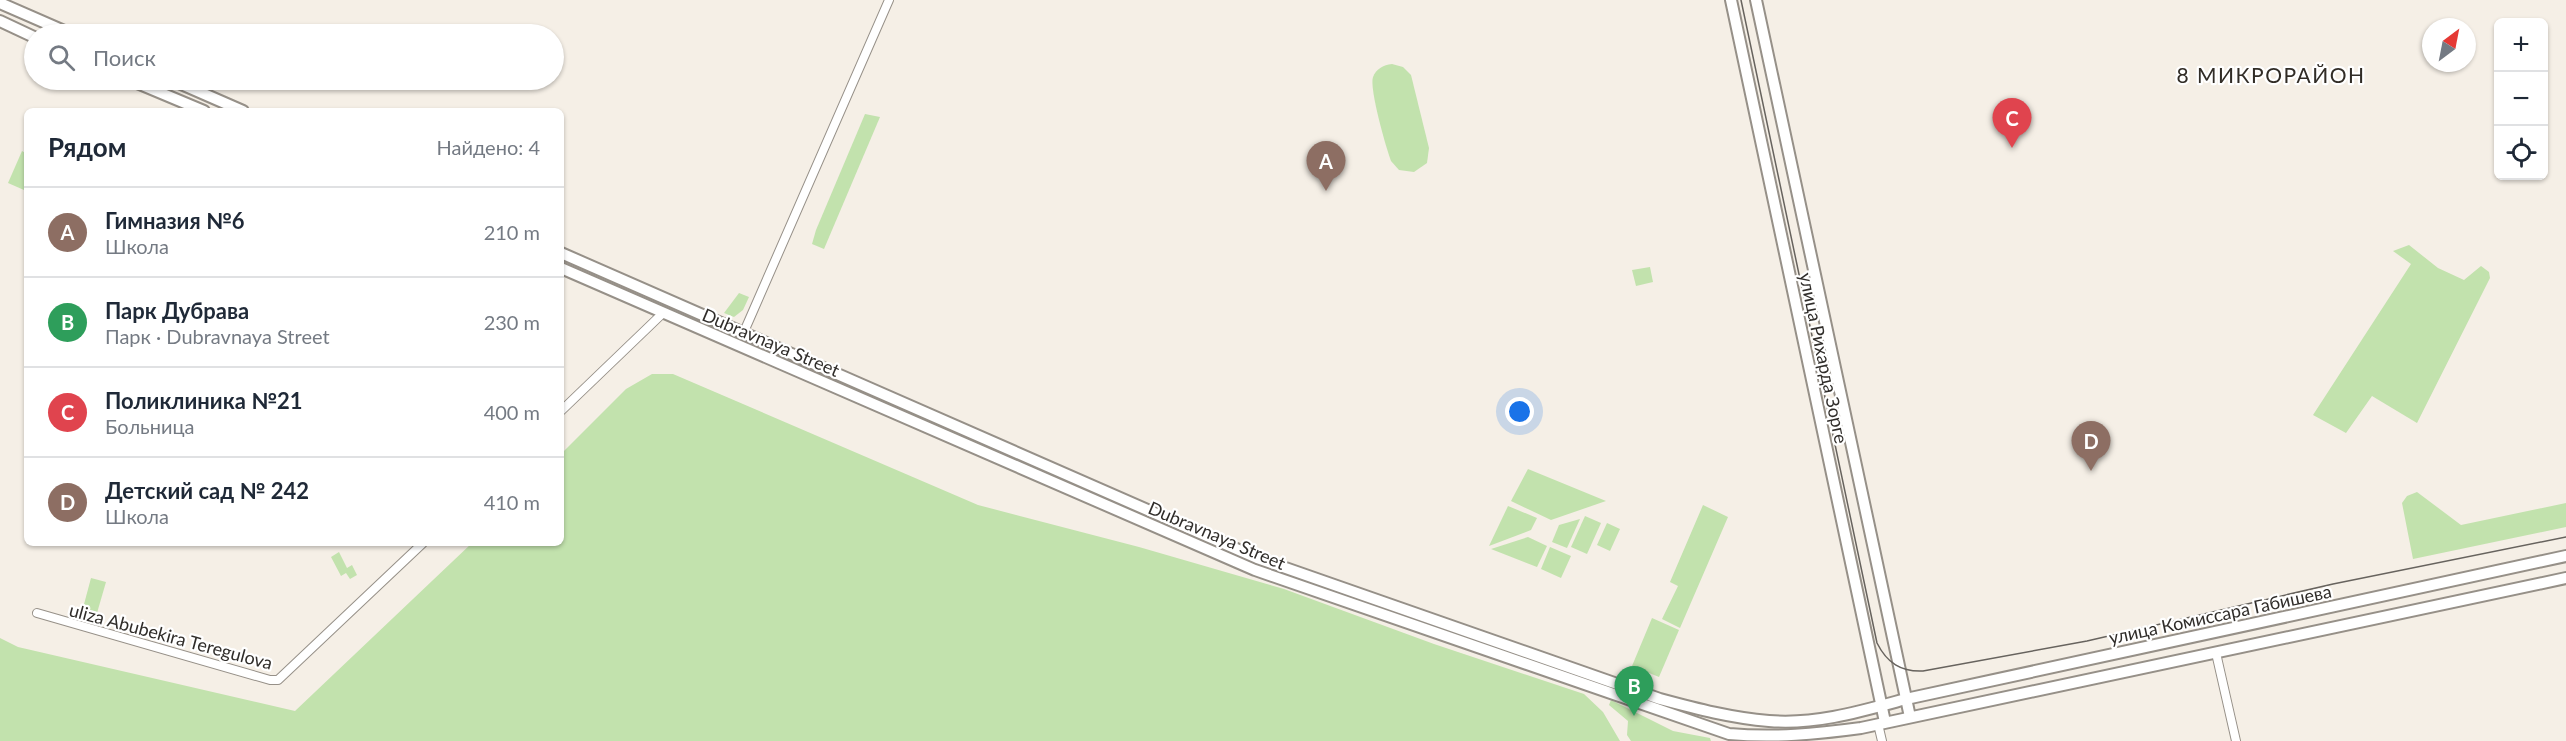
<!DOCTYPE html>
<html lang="ru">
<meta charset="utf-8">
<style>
:root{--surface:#fff;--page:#f2f2f3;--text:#1f2937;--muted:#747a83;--line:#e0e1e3;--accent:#d93025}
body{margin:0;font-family:Lato,sans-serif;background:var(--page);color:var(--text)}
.controls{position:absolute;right:18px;top:18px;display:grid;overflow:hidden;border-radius:9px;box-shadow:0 2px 4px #0004}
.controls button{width:54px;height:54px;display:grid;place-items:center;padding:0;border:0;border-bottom:2px solid var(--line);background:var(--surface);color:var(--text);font:30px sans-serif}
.compass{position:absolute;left:2422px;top:18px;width:54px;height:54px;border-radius:50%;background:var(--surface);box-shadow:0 2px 4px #0004;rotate:32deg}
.you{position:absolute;left:1520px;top:412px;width:21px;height:21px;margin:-15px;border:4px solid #fff;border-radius:50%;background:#1a73e8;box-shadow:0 0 0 9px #1a73e833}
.badge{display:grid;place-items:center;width:39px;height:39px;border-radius:50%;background:var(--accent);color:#fff;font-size:20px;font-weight:700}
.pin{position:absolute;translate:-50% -50px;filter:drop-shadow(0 2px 3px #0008)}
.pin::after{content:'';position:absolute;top:32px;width:21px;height:18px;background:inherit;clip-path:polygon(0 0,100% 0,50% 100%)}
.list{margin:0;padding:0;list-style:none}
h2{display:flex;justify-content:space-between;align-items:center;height:78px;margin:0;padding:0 24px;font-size:26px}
h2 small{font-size:20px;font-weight:400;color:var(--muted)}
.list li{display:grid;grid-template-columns:39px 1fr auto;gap:18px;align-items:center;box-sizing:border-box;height:90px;padding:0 24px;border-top:2px solid var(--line)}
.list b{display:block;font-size:22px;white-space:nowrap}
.list p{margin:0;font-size:20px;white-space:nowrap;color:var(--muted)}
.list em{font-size:20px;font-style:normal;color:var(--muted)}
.icon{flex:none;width:33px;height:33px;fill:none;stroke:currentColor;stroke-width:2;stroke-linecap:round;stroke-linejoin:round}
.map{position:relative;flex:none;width:2566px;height:741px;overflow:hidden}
.search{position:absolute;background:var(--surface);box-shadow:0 2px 4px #0004;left:24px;top:24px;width:540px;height:66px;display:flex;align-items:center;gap:15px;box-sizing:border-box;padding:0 21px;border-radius:33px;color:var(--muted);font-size:22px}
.panel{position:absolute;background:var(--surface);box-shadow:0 2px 4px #0004;left:24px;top:108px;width:540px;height:438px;border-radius:9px}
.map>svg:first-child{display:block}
</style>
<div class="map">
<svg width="2566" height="741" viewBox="0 0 2566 741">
<rect width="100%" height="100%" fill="#f5efe6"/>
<g fill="#c2e2ad">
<path d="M1392,64L1403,67L1411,75L1429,148L1427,163L1414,172L1399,170L1391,161C1386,148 1369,88 1373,77C1376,69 1383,65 1392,64Z"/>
<polygon points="865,114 880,117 824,249 812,244 816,230"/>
<polygon points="22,151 27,154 27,184 24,190 8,183"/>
<polygon points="2409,245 2438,268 2464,280 2481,266 2489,272 2490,278 2417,423 2372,396 2346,433 2313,415 2411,264 2393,251"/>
<polygon points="1650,267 1653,282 1636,286 1632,270"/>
<polygon points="739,293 749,297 743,310 734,317 724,313"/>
<polygon points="652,374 673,374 978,505 1139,547 1284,589 1434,644 1584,694 1603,712 1620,741 0,741 0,638 18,647 295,711 472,543 561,543 561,454 626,389"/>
<polygon points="1528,469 1606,501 1551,520 1511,501"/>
<polygon points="2417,492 2461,525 2566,503 2566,527 2413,559 2402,503 2407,496"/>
<polygon points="1703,505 1728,517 1680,628 1662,619 1678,586 1670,582"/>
<polygon points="1508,506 1537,518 1531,530 1489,546"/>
<polygon points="1585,516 1601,523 1587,554 1571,547"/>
<polygon points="1580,519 1567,548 1552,542 1559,525"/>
<polygon points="1607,523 1620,529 1610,551 1597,545"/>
<polygon points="1528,537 1547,546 1537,567 1491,549"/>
<polygon points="1550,547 1571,556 1561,578 1541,569"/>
<polygon points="339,552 347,568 352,565 357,575 350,579 346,573 341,576 331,557"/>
<polygon points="91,578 106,582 97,613 83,608"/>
<polygon points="1652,618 1679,630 1659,677 1632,666"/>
<polygon points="1611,700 1673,731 1710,738 1711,741 1631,741 1627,735 1628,721 1609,705"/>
</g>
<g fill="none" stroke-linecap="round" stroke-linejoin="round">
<g stroke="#969088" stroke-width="10">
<g id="street">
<polyline points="743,334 889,0"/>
<polyline points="561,411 663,313"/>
<polyline points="37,613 270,680 278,680 423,543"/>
<polyline points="2216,653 2236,741"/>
<polyline points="1878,724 1882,741"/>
</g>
</g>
<g stroke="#969088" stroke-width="14">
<g id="secondary">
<polyline points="1731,0 1885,722"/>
<polyline points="1756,0 1910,717"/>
<polyline points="0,3 71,34"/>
<polyline points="0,21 34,37"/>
<polyline points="130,80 204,111"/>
<polyline points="172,80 243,111"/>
<path d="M561,253L1257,558L1660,699C1697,709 1732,718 1769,721C1816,725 1862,711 1906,699L2566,556"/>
<path d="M561,268L1255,570L1729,734C1775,738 1816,734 1861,728L2566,578"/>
</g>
</g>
<use href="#street" stroke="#fff" stroke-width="8"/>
<use href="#secondary" stroke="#fff" stroke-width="10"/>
<path stroke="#67635e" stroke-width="1.5" d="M1741,0L1877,643C1887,663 1901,672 1923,671L2087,641L2333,584L2566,537"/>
</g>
<g text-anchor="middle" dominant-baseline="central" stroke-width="4.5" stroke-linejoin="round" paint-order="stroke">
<g font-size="18" fill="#302d2a" stroke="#fff">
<text transform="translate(771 342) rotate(23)">Dubravnaya Street</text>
<text transform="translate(1824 358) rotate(78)">улица Рихарда Зорге</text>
<text transform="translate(1217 535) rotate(23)">Dubravnaya Street</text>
<text transform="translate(2220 614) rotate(-12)">улица Комиссара Габишева</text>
<text transform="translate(171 636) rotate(15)">uliza Abubekira Teregulova</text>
</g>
<g font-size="21" letter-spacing="1.5" fill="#312c26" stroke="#fff">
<text x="2271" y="74">8 МИКРОРАЙОН</text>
</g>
</g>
</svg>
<div class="controls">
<button>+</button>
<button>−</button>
<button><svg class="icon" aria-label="locate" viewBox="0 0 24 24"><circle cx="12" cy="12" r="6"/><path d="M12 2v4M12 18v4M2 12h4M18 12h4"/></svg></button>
</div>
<svg class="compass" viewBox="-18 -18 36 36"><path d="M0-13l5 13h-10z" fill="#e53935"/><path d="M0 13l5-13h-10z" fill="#747a83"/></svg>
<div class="you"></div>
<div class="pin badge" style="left:1326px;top:191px;background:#8d6e63">A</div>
<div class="pin badge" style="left:1634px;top:716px;background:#2e9e5b">B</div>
<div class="pin badge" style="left:2012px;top:148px;background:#e0444e">C</div>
<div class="pin badge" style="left:2091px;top:471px;background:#8d6e63">D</div>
<div class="search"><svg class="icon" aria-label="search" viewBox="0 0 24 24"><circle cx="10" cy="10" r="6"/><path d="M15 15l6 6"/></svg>Поиск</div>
<section class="panel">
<h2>Рядом<small>Найдено: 4</small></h2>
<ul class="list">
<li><span class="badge" style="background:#8d6e63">A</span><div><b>Гимназия №6</b><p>Школа</p></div><em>210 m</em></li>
<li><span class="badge" style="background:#2e9e5b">B</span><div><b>Парк Дубрава</b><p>Парк · Dubravnaya Street</p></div><em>230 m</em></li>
<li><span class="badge" style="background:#e0444e">C</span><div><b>Поликлиника №21</b><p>Больница</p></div><em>400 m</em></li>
<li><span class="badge" style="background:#8d6e63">D</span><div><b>Детский сад № 242</b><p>Школа</p></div><em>410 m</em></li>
</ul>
</section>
</div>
